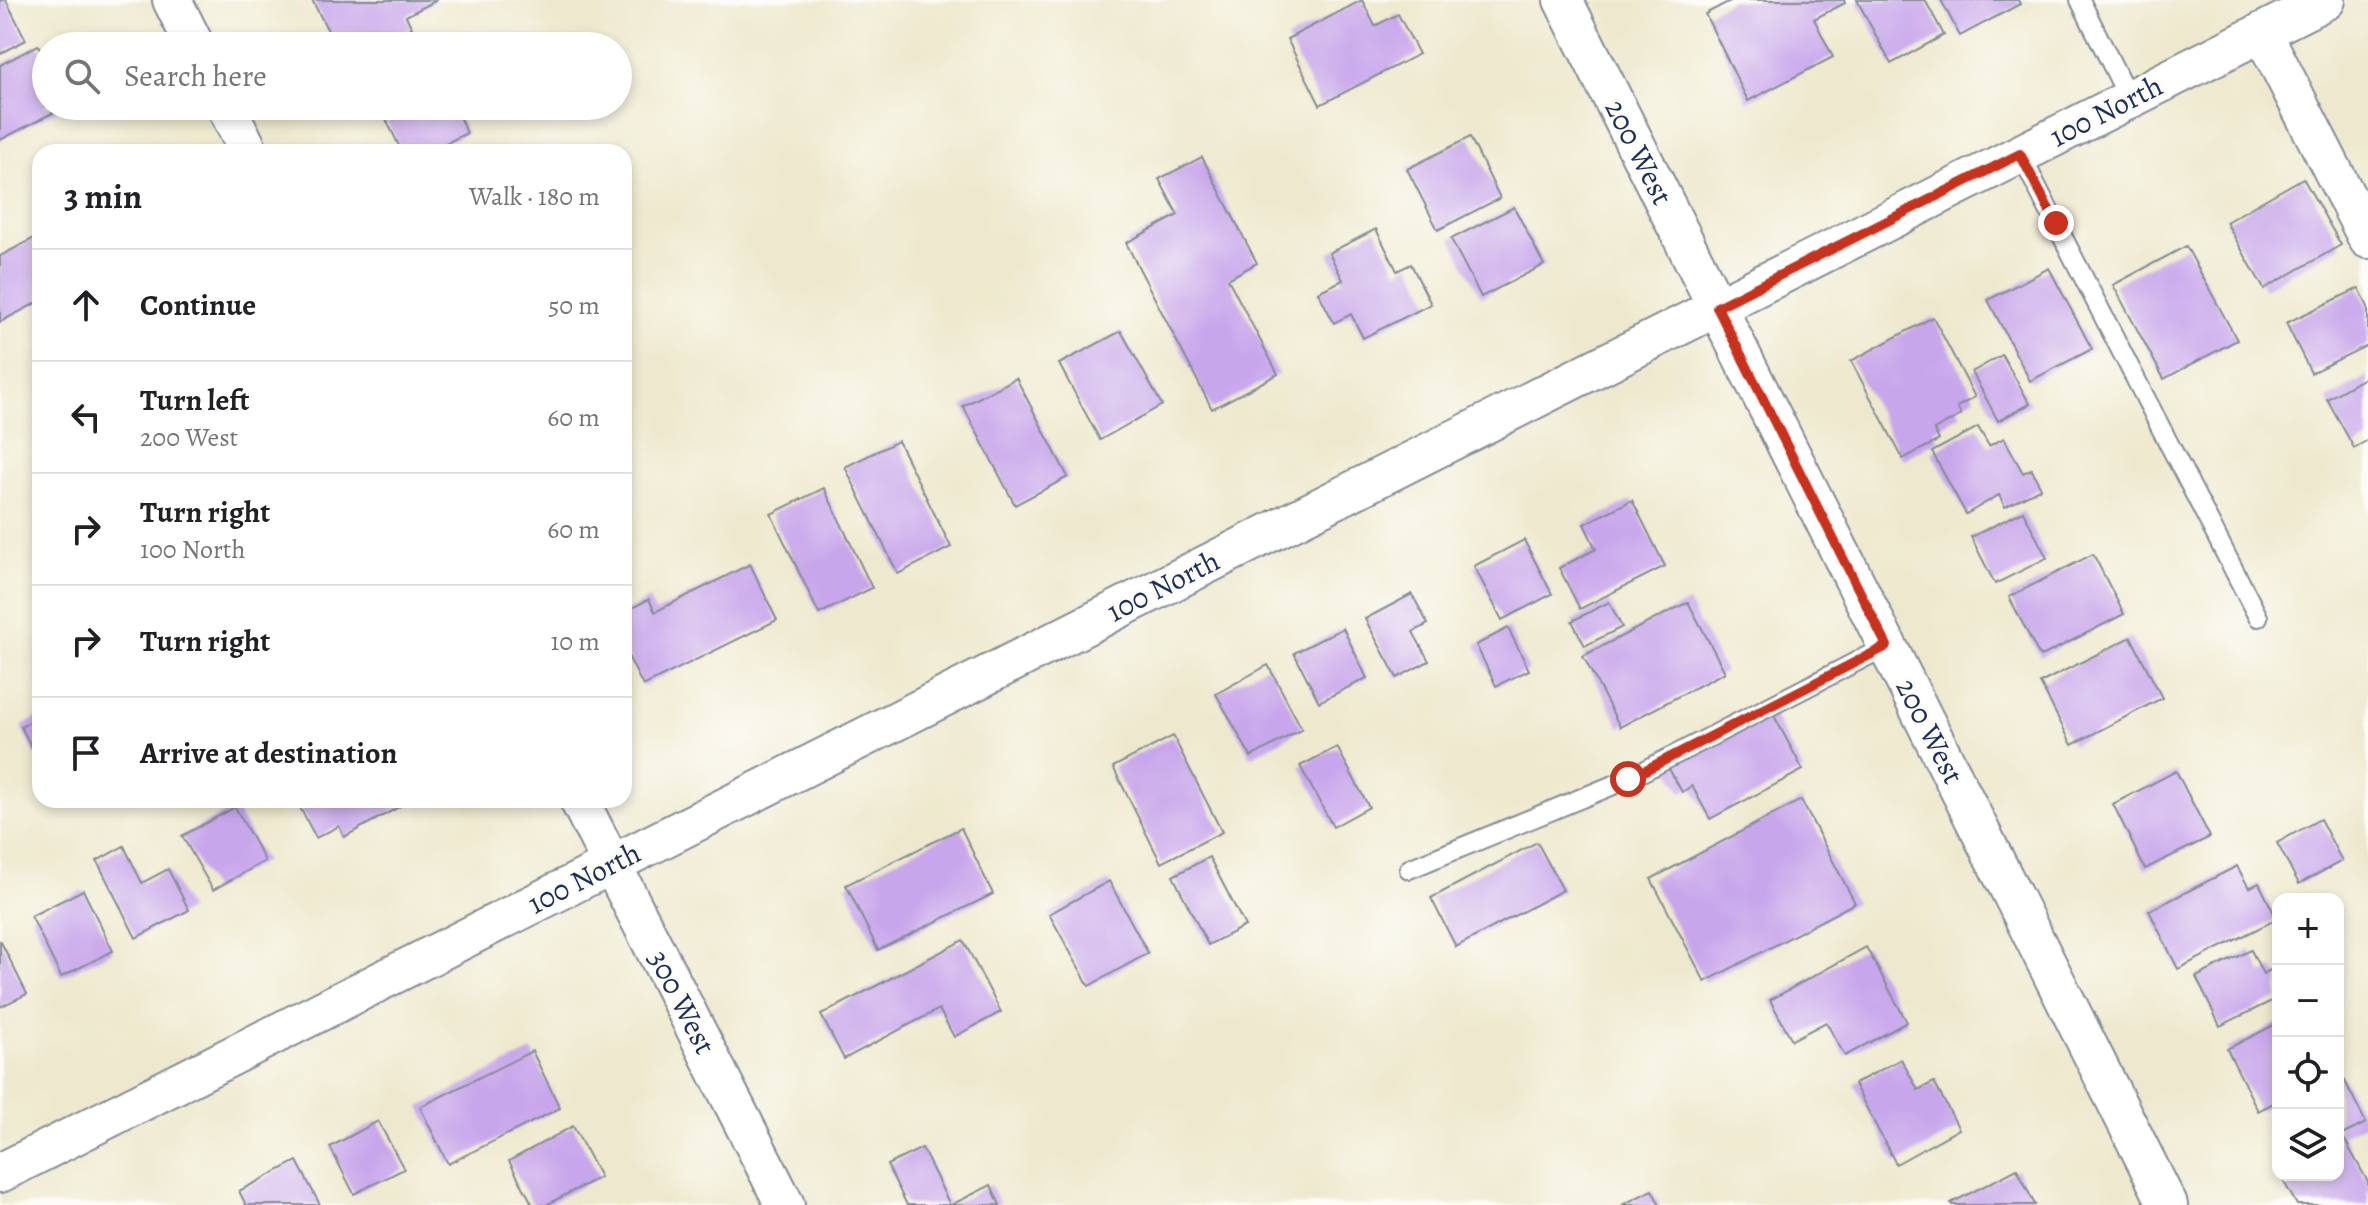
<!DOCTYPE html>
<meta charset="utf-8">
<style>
:root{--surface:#fff;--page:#f2f2f2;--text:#202124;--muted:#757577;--line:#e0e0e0}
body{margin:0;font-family:Alegreya,serif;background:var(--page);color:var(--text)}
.controls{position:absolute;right:24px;bottom:24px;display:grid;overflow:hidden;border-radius:16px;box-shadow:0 4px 12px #0003}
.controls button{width:72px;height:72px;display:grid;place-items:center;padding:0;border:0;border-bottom:2px solid var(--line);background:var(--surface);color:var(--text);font:40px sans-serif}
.stop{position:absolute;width:24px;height:24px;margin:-18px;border:6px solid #c8321e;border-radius:50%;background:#fff}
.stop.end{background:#c8321e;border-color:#fff;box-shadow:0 2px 8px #0008}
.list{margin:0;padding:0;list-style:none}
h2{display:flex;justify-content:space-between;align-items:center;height:104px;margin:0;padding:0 32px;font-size:34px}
h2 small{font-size:26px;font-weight:400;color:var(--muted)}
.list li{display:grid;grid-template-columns:52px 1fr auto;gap:24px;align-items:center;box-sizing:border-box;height:112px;padding:0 32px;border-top:2px solid var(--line)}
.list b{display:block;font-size:30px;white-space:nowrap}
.list p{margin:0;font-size:26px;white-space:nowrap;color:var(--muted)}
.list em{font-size:26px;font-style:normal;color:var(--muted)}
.icon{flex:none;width:44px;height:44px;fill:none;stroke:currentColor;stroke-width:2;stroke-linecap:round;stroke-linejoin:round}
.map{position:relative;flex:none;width:2368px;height:1205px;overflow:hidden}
.search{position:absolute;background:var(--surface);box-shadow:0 4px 12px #0003;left:32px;top:32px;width:600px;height:88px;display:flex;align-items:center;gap:20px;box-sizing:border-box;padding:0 28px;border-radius:44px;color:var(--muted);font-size:30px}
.panel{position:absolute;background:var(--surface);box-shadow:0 4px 12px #0003;left:32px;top:144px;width:600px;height:664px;border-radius:24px}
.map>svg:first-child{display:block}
</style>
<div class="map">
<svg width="2368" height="1205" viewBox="0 0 2368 1205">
<rect width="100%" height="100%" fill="#fdfcf7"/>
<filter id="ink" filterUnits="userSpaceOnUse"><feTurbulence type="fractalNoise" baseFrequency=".0125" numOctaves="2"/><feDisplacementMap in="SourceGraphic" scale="16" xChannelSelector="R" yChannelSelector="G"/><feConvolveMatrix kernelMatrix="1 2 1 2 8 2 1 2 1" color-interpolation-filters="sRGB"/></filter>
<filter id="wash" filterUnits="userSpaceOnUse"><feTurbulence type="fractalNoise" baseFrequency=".006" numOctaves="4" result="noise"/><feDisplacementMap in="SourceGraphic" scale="32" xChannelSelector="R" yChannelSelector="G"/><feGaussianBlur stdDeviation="1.8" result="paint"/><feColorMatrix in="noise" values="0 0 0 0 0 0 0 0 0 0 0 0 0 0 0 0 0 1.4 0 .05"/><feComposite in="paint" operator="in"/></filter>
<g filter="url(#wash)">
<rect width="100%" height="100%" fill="#eee9ce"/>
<g id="blocks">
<g fill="#c7a6eb">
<polygon points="0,0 6,0 26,40 0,54"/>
<polygon points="312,0 437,0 406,16 412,28 375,46 336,46"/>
<polygon points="1362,0 1375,26 1398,14 1419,54 1320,105 1287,39"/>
<polygon points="1732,0 1844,0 1845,3 1814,19 1833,57 1748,101 1705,14"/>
<polygon points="1857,0 1925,0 1944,35 1891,64"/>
<polygon points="1941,0 2018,0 2020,4 1960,36"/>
<polygon points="38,45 46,60 46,106 66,106 0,140 0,65"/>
<polygon points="398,106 454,106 467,133 428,152 402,152 383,113"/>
<polygon points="1470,137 1500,198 1438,230 1407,169"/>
<polygon points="1202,157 1257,263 1228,279 1278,374 1212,409 1126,243 1178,215 1159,179"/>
<polygon points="2303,178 2341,245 2264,289 2226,222"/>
<polygon points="1514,207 1544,265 1481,297 1451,239"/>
<polygon points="1376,229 1397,271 1411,264 1431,304 1363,338 1351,314 1334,323 1318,292 1343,280 1329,253"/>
<polygon points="40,235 40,301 0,322 0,256"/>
<polygon points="2186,246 2237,340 2164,379 2113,285"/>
<polygon points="2049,268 2092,349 2030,381 1988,300"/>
<polygon points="2359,288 2368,307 2368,345 2311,373 2286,323"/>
<polygon points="1933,317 1975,397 1957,407 1961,415 1934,430 1939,440 1903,459 1851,361"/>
<polygon points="1121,331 1162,405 1100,440 1059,364"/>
<polygon points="2002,355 2030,404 1998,421 1972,372"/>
<polygon points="2368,376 2368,440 2354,448 2327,399"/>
<polygon points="1016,378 1068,477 1015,505 963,406"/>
<polygon points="1978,427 1989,446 2004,438 2023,473 2031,469 2041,488 2005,507 1999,495 1966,514 1932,452"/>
<polygon points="898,441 951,547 898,574 845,467"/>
<polygon points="824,488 872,588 819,614 771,514"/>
<polygon points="1632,500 1665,566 1580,609 1559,568 1596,549 1584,524"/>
<polygon points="2023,511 2047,558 1995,584 1971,537"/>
<polygon points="1524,540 1552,594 1502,620 1474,566"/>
<polygon points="2093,554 2124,614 2040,657 2009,597"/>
<polygon points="750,564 777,620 643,686 624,648 624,612 649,599 655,612"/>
<polygon points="1412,594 1428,624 1413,632 1429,661 1397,678 1365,619"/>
<polygon points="1609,602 1622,627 1585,646 1572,621"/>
<polygon points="1688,602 1725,672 1620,727 1583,656"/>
<polygon points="1343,628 1367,678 1319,702 1294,653"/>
<polygon points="1508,628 1529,670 1496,686 1476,645"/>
<polygon points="2131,637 2162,698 2072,745 2040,683"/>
<polygon points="1268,665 1302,729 1251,757 1216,694"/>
<polygon points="1772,712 1803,770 1710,819 1692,786 1682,792 1668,767"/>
<polygon points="40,716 40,763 21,727"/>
<polygon points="1173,736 1222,832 1161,863 1113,767"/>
<polygon points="1337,747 1369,807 1333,827 1300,766"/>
<polygon points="2176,771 2210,837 2145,869 2113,804"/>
<polygon points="296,800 406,800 408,802 344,837 339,826 316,838"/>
<polygon points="1801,800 1855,903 1705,982 1651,879"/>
<polygon points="235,807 265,861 213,890 182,836"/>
<polygon points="2320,819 2342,861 2299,884 2277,843"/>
<polygon points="961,828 993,894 878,950 846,885"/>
<polygon points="1537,842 1563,890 1456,947 1431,898"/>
<polygon points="124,846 142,883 168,869 189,910 136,938 97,861"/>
<polygon points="1209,857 1245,926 1208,945 1173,876"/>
<polygon points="2237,866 2249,888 2259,883 2277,919 2178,969 2149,911"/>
<polygon points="1109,881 1148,953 1089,986 1049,914"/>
<polygon points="83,890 113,951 61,977 31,916"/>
<polygon points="0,940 27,994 0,1007"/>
<polygon points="963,940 1001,1012 954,1037 939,1009 844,1059 821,1015"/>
<polygon points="1866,947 1907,1022 1845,1056 1826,1022 1792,1040 1770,1000"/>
<polygon points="2251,950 2263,974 2274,968 2278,976 2278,998 2220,1026 2196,977"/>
<polygon points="2278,1023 2278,1101 2258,1111 2227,1049"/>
<polygon points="532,1051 560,1108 448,1164 420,1107"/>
<polygon points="1901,1059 1918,1090 1934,1082 1959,1129 1896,1164 1854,1084"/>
<polygon points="2343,1077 2366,1123 2342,1135 2368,1182 2368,1205 2297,1205 2280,1175 2338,1175 2338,1079"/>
<polygon points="378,1121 404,1169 354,1194 330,1147"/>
<polygon points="573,1126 600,1177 546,1205 533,1205 509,1161"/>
<polygon points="922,1148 950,1205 907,1205 887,1165"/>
<polygon points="297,1161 320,1205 246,1205 239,1191"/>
<polygon points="2017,1169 2035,1205 1952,1205 1951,1203"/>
<polygon points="991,1185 1000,1205 951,1205"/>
<polygon points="1652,1190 1660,1205 1622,1205"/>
</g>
</g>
</g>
<g filter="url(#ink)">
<use href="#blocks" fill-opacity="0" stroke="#848c96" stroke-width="2"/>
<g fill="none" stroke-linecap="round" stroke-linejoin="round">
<g stroke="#848c96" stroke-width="22">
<g id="lane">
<polyline points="2080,0 2129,99"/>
<polyline points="2020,154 2258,617"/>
<polyline points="1409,869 1628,779 1887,646"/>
</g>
</g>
<g stroke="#848c96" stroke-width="42">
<g id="street">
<polyline points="172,0 195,46"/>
<polyline points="1563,0 2168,1205"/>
<polyline points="2262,32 2368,239"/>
<polyline points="226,106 249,152"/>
<polyline points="579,800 785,1205"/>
<polyline points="0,1173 2326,0"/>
</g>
</g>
<use href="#lane" stroke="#fff" stroke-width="18"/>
<use href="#street" stroke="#fff" stroke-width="38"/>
</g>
</g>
<g fill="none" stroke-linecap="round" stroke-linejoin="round" filter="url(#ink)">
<polyline stroke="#c8321e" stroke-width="10" points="1628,779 1887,646 1717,307 2020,154 2056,223"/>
</g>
<g text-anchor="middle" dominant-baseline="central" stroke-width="6" stroke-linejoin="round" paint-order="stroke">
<g font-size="30" fill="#1b2f5e" stroke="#fdfcf7">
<text transform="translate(2106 111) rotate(-27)">100 North</text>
<text transform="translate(1639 152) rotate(63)">200 West</text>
<text transform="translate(1163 586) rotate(-27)">100 North</text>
<text transform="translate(1930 731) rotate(63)">200 West</text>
<text transform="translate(584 878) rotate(-27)">100 North</text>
<text transform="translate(682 1002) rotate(63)">300 West</text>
</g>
</g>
</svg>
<div class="controls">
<button>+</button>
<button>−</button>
<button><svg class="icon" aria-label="locate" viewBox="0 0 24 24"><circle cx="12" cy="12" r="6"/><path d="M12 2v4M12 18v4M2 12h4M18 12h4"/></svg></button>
<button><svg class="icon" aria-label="layers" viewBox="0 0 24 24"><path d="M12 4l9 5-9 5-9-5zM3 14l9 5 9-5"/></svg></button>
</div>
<div class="stop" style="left:1628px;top:779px"></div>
<div class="stop end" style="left:2056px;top:223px"></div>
<div class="search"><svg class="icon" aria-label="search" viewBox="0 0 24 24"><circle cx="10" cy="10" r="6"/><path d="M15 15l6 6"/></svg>Search here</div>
<section class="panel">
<h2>3 min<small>Walk · 180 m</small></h2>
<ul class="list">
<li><svg class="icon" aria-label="ahead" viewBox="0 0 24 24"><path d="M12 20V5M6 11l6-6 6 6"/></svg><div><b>Continue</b></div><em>50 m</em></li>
<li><svg class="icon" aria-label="left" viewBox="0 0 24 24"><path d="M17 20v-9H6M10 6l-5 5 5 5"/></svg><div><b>Turn left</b><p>200 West</p></div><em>60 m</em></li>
<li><svg class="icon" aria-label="right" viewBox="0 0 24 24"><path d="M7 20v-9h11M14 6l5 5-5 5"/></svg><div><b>Turn right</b><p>100 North</p></div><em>60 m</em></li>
<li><svg class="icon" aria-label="right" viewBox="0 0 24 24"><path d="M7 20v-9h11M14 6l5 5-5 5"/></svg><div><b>Turn right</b></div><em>10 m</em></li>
<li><svg class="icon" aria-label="arrive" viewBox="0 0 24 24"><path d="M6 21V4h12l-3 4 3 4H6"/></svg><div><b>Arrive at destination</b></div></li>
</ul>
</section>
</div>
